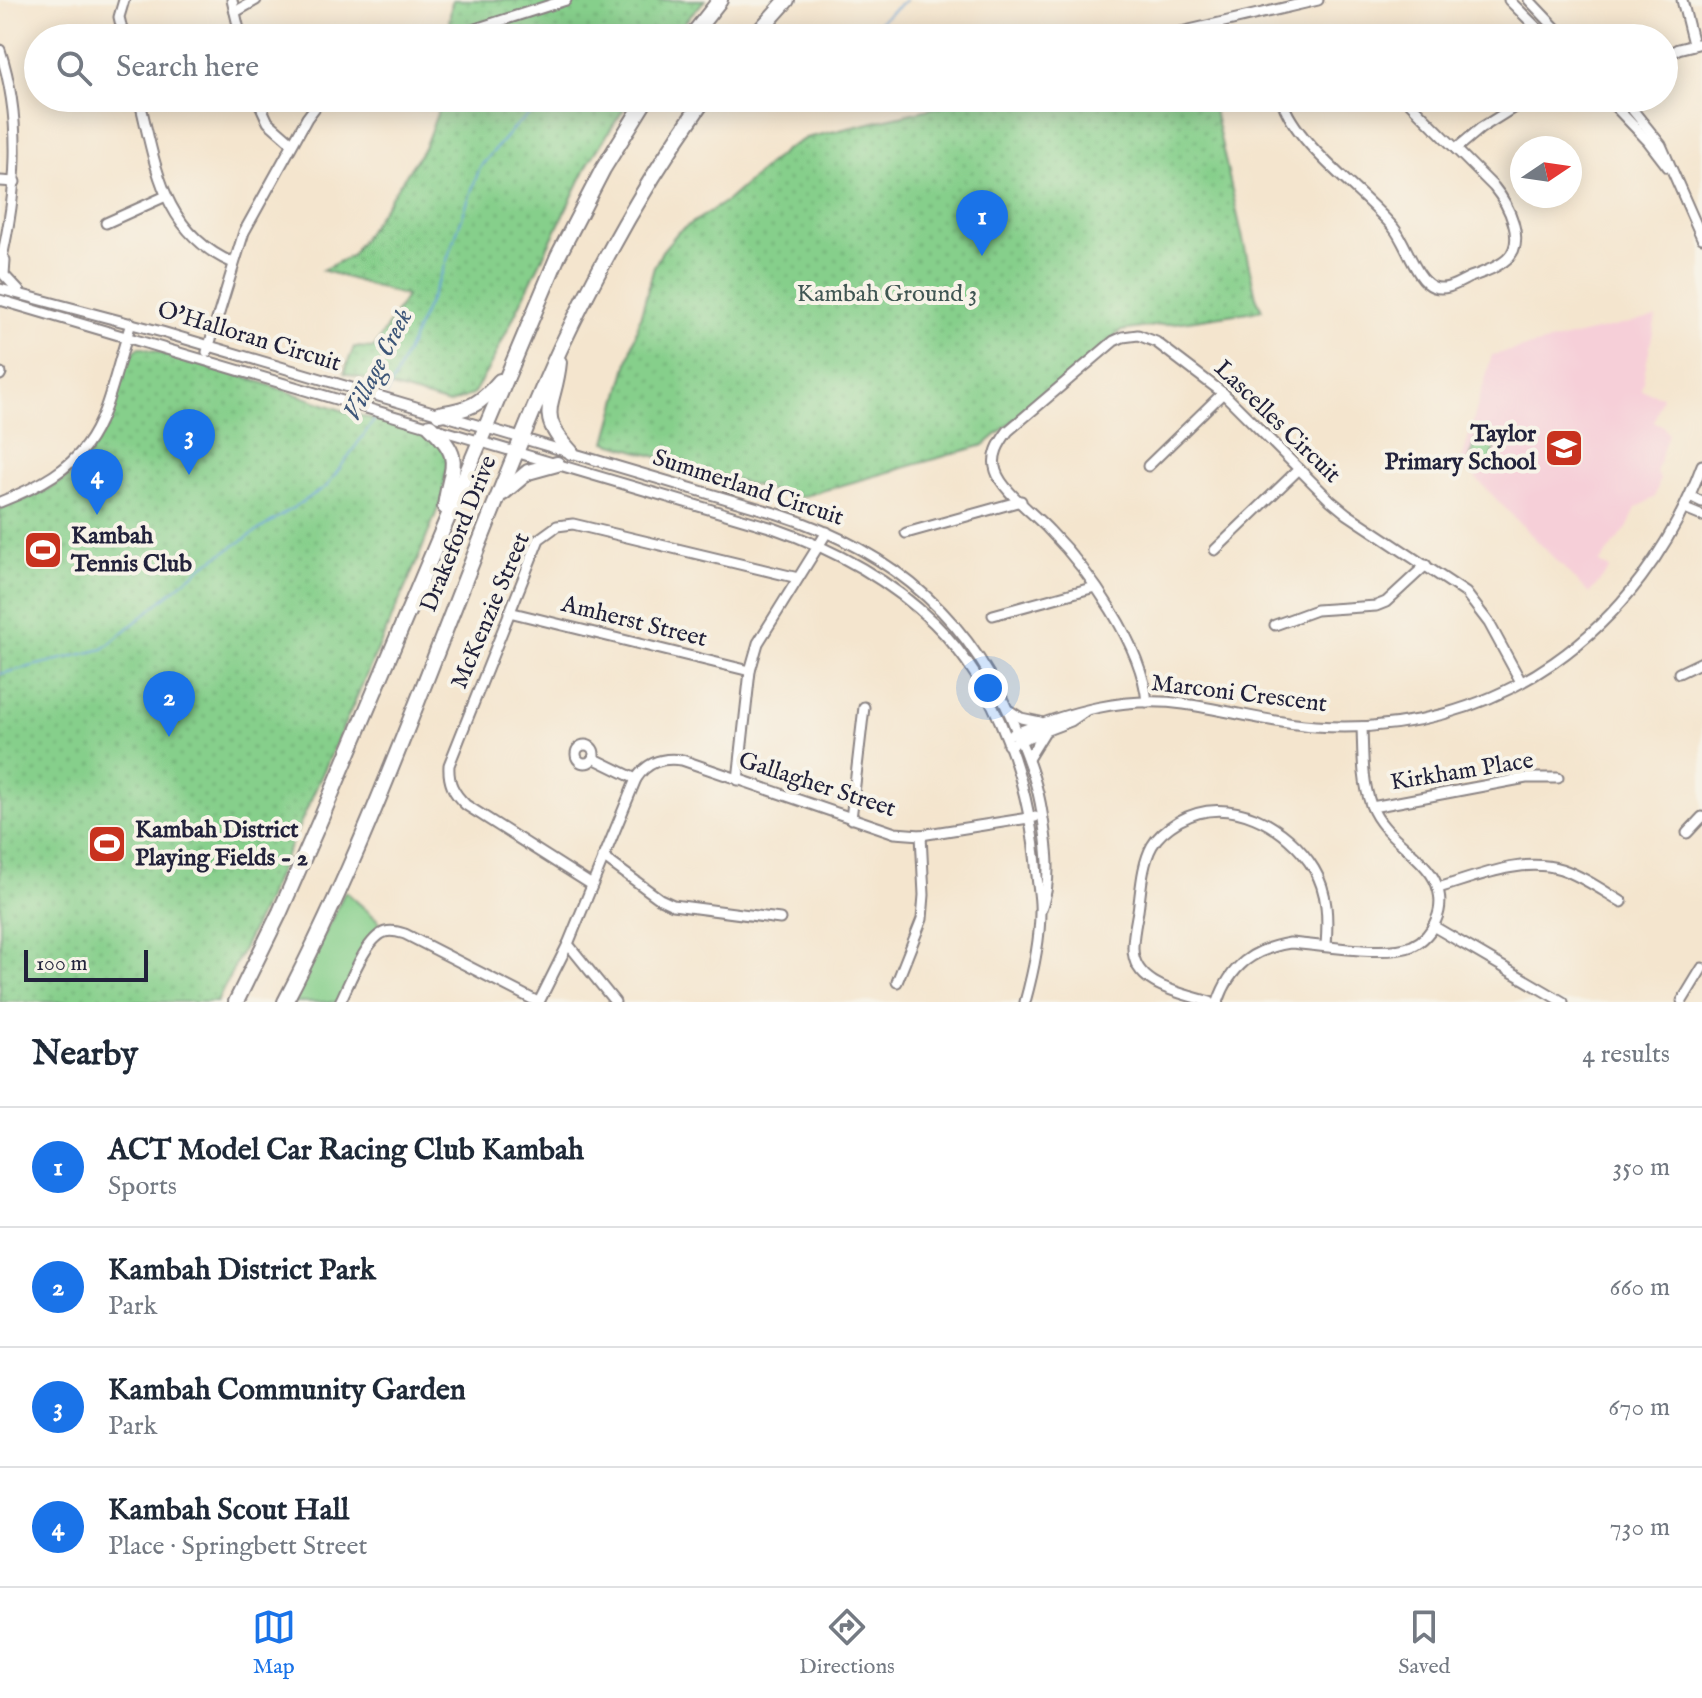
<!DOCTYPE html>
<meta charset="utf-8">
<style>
:root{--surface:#fff;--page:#f6f6f7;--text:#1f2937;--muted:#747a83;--line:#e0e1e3;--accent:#1a73e8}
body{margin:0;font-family:"IM FELL English",serif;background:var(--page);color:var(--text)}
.compass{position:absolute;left:1510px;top:136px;width:72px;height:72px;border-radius:50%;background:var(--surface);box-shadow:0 4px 20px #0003;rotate:77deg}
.scale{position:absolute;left:24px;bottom:20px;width:124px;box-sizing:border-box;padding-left:8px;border:4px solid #22223b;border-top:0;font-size:22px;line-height:28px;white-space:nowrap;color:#22223b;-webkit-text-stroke:6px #f7f3e8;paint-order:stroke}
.you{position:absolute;left:988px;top:688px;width:28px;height:28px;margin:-20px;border:6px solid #fff;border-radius:50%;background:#1a73e8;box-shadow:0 0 0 12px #1a73e833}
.badge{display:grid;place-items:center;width:52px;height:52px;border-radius:50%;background:var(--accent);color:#fff;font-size:26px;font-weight:700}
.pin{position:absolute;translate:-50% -66px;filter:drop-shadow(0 2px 4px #0008)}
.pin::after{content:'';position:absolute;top:42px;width:28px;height:24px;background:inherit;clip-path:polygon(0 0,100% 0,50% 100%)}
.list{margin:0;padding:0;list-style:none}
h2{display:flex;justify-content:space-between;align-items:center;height:104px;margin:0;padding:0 32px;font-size:34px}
h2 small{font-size:26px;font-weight:400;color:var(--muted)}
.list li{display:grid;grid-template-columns:52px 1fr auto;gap:24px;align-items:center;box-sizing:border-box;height:120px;padding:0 32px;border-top:2px solid var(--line)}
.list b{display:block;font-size:30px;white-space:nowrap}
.list p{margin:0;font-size:26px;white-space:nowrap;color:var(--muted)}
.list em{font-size:26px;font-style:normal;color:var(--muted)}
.icon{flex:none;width:44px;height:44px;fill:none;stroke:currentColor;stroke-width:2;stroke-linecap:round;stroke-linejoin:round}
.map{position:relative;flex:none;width:1702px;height:1002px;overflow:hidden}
.search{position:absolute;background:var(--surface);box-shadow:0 4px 20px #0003;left:24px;right:24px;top:24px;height:88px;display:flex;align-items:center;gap:20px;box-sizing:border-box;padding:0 28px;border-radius:44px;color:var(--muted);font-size:30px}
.sheet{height:584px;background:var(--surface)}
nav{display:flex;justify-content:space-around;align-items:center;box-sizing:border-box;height:112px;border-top:2px solid var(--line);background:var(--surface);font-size:22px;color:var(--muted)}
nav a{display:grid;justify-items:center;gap:4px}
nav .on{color:var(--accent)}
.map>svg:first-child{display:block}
</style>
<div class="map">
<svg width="1702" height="1002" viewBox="0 0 1702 1002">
<defs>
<pattern id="park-dots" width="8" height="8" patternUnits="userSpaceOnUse" patternTransform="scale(2)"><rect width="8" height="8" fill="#86cf8b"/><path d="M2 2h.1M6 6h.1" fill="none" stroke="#73b179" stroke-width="1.8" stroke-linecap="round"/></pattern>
</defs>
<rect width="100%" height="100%" fill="#f7f3e8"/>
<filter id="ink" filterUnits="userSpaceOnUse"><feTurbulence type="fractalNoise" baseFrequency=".0125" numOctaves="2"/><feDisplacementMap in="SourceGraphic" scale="16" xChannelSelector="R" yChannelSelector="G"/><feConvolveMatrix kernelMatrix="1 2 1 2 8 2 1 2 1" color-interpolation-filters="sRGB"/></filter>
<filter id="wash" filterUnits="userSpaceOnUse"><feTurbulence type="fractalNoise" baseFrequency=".006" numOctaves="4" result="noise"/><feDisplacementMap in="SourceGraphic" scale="32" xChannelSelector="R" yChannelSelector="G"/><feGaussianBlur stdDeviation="1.8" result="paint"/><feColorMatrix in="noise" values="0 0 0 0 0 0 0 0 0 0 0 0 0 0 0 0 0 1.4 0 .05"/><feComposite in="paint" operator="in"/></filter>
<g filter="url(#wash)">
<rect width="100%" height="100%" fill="#f4e5ce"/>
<polygon fill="#f6cfd8" points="1656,317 1641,390 1662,396 1654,422 1662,425 1668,433 1656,472 1660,479 1655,497 1636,508 1628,527 1599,563 1610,569 1589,594 1461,463 1492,355"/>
<g fill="#86cf8b" stroke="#547863" stroke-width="2">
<polygon points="1478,432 1498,437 1488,472 1468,467"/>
<polygon points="345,891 380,922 338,1002 293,1002"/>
</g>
<g fill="url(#park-dots)" stroke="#547863" stroke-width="2">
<polygon points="452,0 705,0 670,38 447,38"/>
<polygon points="439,98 631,98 588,164 490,366 473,394 449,404 344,373 354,347 374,348 406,296 322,270 351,256 424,148 437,114"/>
<polygon points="976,98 1209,98 1213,106 1256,297 1262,310 1121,331 984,445 797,498 606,442 654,267 662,251 678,232 728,200 786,149 806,138"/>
<polygon points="140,347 252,379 347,412 422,432 435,439 448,457 442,498 418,559 260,914 217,1002 0,1002 0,509 50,489 71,475 88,457 107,426 129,355"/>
</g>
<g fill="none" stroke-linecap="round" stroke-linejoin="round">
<g stroke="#66a3d7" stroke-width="2">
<polyline points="860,38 906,0"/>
<polyline points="387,395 443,271 480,167 516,125 552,98"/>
<polyline points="0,674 103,649 203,566 327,486 378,415"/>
</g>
</g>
</g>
<g filter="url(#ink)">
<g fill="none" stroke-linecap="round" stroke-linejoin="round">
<g stroke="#8b8484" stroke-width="13">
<g id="minor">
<polyline points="124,0 119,17 124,38"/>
<polyline points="232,0 241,38"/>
<polyline points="1509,0 1547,38"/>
<polyline points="1529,0 1565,38"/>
<polyline points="1682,0 1693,44"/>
<polyline points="235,12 256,0"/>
<polyline points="447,38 566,0"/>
<polyline points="1155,38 1318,0"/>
<path d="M0,50C23,121 17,194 0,266"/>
<polyline points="1664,57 1678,49 1702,43"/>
<path d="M139,98C156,165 162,232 233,263"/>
<polyline points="257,98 268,122 292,143"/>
<path d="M1281,98C1296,146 1361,189 1393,227C1406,242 1416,281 1434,287C1446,291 1458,283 1468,278C1481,273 1497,268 1507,259C1527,241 1508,204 1494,187L1405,98"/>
<polyline points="1607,98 1648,141 1668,167"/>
<polyline points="1623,98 1661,145 1702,238"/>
<polyline points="896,99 901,98"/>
<polyline points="1456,149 1481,128 1529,98"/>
<polyline points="0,181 15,182"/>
<polyline points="106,223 166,196"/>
<polyline points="5,260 4,275 19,291"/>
<path d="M0,289L162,332L778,514C896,552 975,621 1019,737C1029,762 1038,786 1042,813C1047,843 1053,880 1041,909"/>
<path d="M0,300L773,528C834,549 888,578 934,623C1000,688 1030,786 1037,876C1038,888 1041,901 1040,912C1040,943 1033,973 1025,1002"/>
<polyline points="207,352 244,232 307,118 322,98"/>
<polyline points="0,375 1,373"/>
<polyline points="1148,466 1223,393"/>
<polyline points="1690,496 1702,502"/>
<path d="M0,502C106,461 100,421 131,323"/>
<polyline points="1685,509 1702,516"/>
<polyline points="906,533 1021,501"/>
<polyline points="1215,550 1299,469"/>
<polyline points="509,612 750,671"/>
<polyline points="993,615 1095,587"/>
<polyline points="1275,625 1316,610 1376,606 1386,602 1426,565"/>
<polyline points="1679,673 1702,662"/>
<path d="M1147,702C1142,645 1089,571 1050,531C1036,515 1002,491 996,471C991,456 999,443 1008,431L1114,341L1123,337L1138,335L1156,342L1223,393L1330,500L1347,514L1466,593L1489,623L1521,682"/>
<polyline points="1010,711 1021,718 1040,722"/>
<path d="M1013,734C1068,713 1124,695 1184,704C1228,710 1270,723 1315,726C1496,739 1641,631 1702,465"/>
<circle cx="585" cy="754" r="9"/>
<polyline points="1008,745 1071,721 1084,712"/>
<polyline points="593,758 636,779"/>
<polyline points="1028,759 1044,733"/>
<polyline points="738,780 750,671 758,643 827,532"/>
<polyline points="1372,807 1526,778 1558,778"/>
<polyline points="851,819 864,707"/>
<polyline points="1687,833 1702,817"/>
<polyline points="603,857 660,899 673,905 780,919"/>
<path d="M592,885L466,805C453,793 448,782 449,765L539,539L557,526L573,524L798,578"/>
<path d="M1438,888C1476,877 1521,857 1561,869C1582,876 1602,890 1622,902"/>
<polyline points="1433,926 1563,1002"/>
<polyline points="568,944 615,1002"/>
<polyline points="897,982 922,919 924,895 921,835"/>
<polyline points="1682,1001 1702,968"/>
<path d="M340,1002C349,984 366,938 385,932C392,930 398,932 405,934L538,1002"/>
<path d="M539,1002L568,944L636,779C647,762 662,757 682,760L895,833L921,835L1035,817"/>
<path d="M1210,1002C1182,993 1132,986 1133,947C1133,935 1136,922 1138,911C1141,890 1142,864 1152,846C1158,835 1169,827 1179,821C1228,793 1287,825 1314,869C1328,892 1328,919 1326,946"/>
<path d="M1218,1002C1230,966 1253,949 1290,943C1320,945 1386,957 1412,946C1423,941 1432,931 1436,920C1443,905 1440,887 1431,874C1413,848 1383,836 1371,805C1362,781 1363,753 1362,727"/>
</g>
</g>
<g stroke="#8b8484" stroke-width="18">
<g id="highway">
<polyline points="690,38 720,0"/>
<polyline points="753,38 787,0"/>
<path d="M559,362C555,407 534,412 571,452"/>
<path d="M439,414C470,409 480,405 500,381"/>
<path d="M430,426C466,460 450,466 445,507"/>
<polyline points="503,493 528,472 557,464"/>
<polyline points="236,1002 280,912 322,816 558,256 603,169 647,98"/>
<path d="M285,1002C374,832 435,649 508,472C525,431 541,390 560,349C601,262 649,177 705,98"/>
</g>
</g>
<use href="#minor" stroke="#fff" stroke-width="9"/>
<use href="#highway" stroke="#fff" stroke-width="14"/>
</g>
</g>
<defs>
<g id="school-square" transform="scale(2)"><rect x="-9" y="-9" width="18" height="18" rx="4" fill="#c8321e" stroke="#f7f3e8"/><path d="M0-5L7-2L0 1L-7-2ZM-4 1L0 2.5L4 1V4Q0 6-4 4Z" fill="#fff"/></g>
<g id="stadium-square" transform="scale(2)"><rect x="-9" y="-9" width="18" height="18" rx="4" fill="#c8321e" stroke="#f7f3e8"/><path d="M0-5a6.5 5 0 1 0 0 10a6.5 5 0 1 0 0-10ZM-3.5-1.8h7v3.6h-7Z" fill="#fff"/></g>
</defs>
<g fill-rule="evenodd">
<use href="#school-square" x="1564" y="448"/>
<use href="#stadium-square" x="43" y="550"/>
<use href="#stadium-square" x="107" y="844"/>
</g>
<g text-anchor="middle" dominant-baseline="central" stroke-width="8" stroke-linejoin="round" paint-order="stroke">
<g font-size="24" fill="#405653" stroke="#f7f3e8">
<text x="887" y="294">Kambah Ground 3</text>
</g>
<g font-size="24" fill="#22223b" stroke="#f7f3e8">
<text transform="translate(249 337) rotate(17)">O'Halloran Circuit</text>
<text transform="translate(1277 422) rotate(44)">Lascelles Circuit</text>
<text transform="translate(748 488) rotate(18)">Summerland Circuit</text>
<text transform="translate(459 534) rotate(-68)">Drakeford Drive</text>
<text transform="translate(491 611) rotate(-67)">McKenzie Street</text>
<text transform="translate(634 622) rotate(14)">Amherst Street</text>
<text transform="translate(1239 694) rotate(7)">Marconi Crescent</text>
<text transform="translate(1462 772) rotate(-9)">Kirkham Place</text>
<text transform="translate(817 785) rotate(18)">Gallagher Street</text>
</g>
<g font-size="24" font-weight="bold" fill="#22223b" stroke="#f7f3e8" text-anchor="start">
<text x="1536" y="434" text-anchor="end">Taylor<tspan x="1536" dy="28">Primary School</tspan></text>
<text x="71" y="536">Kambah<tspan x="71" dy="28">Tennis Club</tspan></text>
<text x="135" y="830">Kambah District<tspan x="135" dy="28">Playing Fields - 2</tspan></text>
</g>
<g font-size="26" font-style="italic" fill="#3d5679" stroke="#f7f3e8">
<text transform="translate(378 365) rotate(-63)">Village Creek</text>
</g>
</g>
</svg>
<svg class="compass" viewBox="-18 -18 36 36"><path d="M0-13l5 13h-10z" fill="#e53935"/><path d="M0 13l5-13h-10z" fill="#747a83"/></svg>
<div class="scale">100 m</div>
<div class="you"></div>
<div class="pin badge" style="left:982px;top:256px">1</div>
<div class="pin badge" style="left:169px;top:737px">2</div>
<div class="pin badge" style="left:189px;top:475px">3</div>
<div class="pin badge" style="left:97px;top:515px">4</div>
<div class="search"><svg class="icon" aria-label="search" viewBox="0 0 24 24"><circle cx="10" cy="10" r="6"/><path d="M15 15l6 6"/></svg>Search here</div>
</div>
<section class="sheet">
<h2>Nearby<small>4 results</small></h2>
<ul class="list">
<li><span class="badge">1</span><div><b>ACT Model Car Racing Club Kambah</b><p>Sports</p></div><em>350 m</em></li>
<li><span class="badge">2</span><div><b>Kambah District Park</b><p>Park</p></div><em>660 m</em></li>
<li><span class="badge">3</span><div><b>Kambah Community Garden</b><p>Park</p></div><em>670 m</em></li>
<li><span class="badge">4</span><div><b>Kambah Scout Hall</b><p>Place · Springbett Street</p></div><em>730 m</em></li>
</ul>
</section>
<nav>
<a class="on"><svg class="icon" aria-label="map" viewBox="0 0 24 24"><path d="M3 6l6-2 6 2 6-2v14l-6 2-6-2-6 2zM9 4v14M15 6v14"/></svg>Map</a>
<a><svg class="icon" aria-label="directions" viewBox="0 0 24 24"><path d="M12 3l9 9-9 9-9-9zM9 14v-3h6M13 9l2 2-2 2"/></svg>Directions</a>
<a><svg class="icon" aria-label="saved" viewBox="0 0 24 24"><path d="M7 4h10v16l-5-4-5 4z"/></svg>Saved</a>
</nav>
